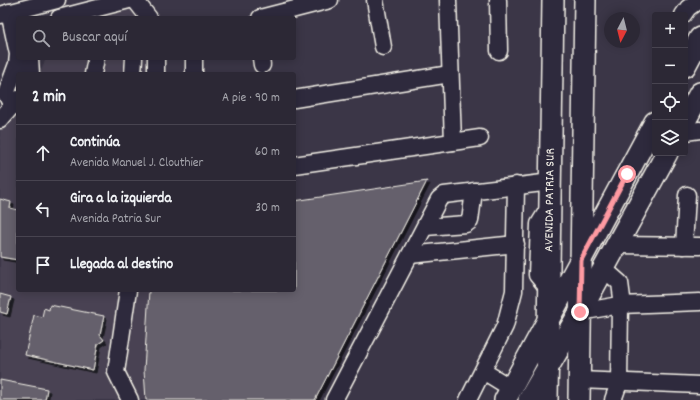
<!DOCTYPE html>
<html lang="es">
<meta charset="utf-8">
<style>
:root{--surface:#2c2835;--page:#383441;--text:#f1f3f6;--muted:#a6a6ad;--line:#484450}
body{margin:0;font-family:Dekko,sans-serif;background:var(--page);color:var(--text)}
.controls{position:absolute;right:12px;top:12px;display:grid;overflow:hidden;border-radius:4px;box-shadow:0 2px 10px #0003}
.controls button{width:36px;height:36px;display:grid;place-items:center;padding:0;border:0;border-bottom:1px solid var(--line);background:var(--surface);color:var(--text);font:20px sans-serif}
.compass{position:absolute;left:604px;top:12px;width:36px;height:36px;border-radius:50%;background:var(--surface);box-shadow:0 2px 10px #0003;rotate:187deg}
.stop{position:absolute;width:12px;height:12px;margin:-9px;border:3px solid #ff9aa2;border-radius:50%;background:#fff}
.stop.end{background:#ff9aa2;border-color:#fff;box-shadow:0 1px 4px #0008}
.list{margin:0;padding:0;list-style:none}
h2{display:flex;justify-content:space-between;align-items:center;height:52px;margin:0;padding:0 16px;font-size:17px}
h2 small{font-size:13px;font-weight:400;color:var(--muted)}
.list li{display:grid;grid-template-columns:26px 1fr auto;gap:12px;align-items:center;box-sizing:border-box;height:56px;padding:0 16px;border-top:1px solid var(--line)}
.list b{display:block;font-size:15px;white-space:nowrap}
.list p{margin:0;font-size:13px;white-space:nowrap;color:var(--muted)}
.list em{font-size:13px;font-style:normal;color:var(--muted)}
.icon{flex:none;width:22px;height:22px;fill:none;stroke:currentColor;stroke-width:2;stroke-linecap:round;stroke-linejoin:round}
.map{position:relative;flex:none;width:700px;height:400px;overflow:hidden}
.search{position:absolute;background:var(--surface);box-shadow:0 2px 10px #0003;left:16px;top:16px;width:280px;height:44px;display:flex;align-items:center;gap:10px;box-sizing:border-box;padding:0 14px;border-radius:4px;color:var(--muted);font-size:15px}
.panel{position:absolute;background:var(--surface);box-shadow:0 2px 10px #0003;left:16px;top:72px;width:280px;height:220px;border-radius:4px}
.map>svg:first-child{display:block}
</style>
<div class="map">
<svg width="700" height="400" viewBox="0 0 700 400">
<defs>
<filter id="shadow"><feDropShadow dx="3" dy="3" stdDeviation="0" flood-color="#0009"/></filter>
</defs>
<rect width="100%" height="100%" fill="#3b3647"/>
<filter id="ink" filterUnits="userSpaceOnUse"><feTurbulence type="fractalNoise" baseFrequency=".025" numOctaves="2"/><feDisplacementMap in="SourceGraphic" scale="8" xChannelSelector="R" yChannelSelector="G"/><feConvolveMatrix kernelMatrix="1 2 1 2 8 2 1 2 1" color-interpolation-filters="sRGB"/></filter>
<g filter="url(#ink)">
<g fill="#484352">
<polygon points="150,3 155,18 96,18"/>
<polygon points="46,58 163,58 163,74 40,74"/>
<polygon points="18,111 18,290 149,290 144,370 146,400 0,400 0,130"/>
</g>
<g fill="#65616c" stroke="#f4f1e8" filter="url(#shadow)">
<polygon points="427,181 315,400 146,400 144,370 149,290 294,290 294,201"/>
<polygon points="0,199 11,202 10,208 18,210 18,260 0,257"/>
<polygon points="0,294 11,297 7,314 0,312"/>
<polygon points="50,305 104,316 100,335 104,340 98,344 93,370 25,355 34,315 42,317 44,308 49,310"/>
<polygon points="0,380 47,389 45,400 0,400"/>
</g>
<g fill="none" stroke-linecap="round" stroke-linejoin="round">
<g stroke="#f4f1e8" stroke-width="19">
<g id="minor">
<polyline points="135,0 149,18"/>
<polyline points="375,0 383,47"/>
<polyline points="448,0 453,142"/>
<polyline points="498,0 499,51"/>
<polyline points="9,12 18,54 17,64 6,94 12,106 18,106"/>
<polyline points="0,15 57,0"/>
<polyline points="683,15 688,8 699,0"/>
<polyline points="59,18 129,0"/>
<polyline points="260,18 330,0"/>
<polyline points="30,58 31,74"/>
<polyline points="156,58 156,74"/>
<polyline points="194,58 194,74"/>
<polyline points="261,58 262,65"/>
<polyline points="93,74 96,58"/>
<polyline points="133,74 134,58"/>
<polyline points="294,99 450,74"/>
<polyline points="0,120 18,99"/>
<polyline points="685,132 700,130"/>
<polyline points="294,165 480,138"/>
<polyline points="547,211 539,224 537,275 550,291"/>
<polyline points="425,227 466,224 470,221 474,191"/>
<polyline points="617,245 700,246"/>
<polyline points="684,246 687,195"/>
<polyline points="410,255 516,244"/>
<polyline points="128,290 116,372 130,400"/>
<polyline points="580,312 620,305 622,298 620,283 604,269"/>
<polyline points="483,371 511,388"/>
<polyline points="579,380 700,385"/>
<polyline points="334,400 439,199 444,195 551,182"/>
<polyline points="468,400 505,326 514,291 516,185"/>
<polyline points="613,400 619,383 620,305 700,302"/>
</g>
</g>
<g stroke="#f4f1e8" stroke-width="24">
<g id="major">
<polyline points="685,66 700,38"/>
<polyline points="685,121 700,93"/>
<polyline points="505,400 655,122"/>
<polyline points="529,400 580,312 667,153"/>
<path id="s1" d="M547,400L553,0"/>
<polyline points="579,400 585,0"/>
</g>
</g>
<use href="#minor" stroke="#2f2a3d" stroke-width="16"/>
<use href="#major" stroke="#2f2a3d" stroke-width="21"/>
</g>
</g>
<g fill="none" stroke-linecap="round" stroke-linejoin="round" filter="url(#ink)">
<polyline stroke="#ff9aa2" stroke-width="5" points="580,312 581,260 627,174"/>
</g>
<g text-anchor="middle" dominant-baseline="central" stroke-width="4" stroke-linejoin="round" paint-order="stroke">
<g font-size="13" fill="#f4f1e8" stroke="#2f2a3d">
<text stroke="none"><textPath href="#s1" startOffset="200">AVENIDA PATRIA SUR</textPath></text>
</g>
</g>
</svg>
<div class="controls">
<button>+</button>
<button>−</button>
<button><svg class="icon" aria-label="locate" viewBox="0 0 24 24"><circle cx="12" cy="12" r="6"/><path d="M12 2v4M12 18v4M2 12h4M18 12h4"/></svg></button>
<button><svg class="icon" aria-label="layers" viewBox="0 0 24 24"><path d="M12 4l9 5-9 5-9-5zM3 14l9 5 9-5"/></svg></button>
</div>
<svg class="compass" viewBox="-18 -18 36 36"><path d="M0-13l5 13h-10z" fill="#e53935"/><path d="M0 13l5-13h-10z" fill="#a6a6ad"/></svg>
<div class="stop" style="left:627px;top:174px"></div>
<div class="stop end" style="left:580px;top:312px"></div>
<div class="search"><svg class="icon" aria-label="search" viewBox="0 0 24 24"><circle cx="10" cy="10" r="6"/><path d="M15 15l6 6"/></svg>Buscar aquí</div>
<section class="panel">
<h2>2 min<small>A pie · 90 m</small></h2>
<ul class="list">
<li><svg class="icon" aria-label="ahead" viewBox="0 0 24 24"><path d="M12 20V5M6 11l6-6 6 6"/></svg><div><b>Continúa</b><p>Avenida Manuel J. Clouthier</p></div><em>60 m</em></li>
<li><svg class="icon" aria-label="left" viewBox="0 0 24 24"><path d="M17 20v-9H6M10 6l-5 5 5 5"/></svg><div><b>Gira a la izquierda</b><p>Avenida Patria Sur</p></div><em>30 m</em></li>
<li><svg class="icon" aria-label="arrive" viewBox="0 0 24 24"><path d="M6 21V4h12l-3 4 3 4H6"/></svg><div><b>Llegada al destino</b></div></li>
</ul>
</section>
</div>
